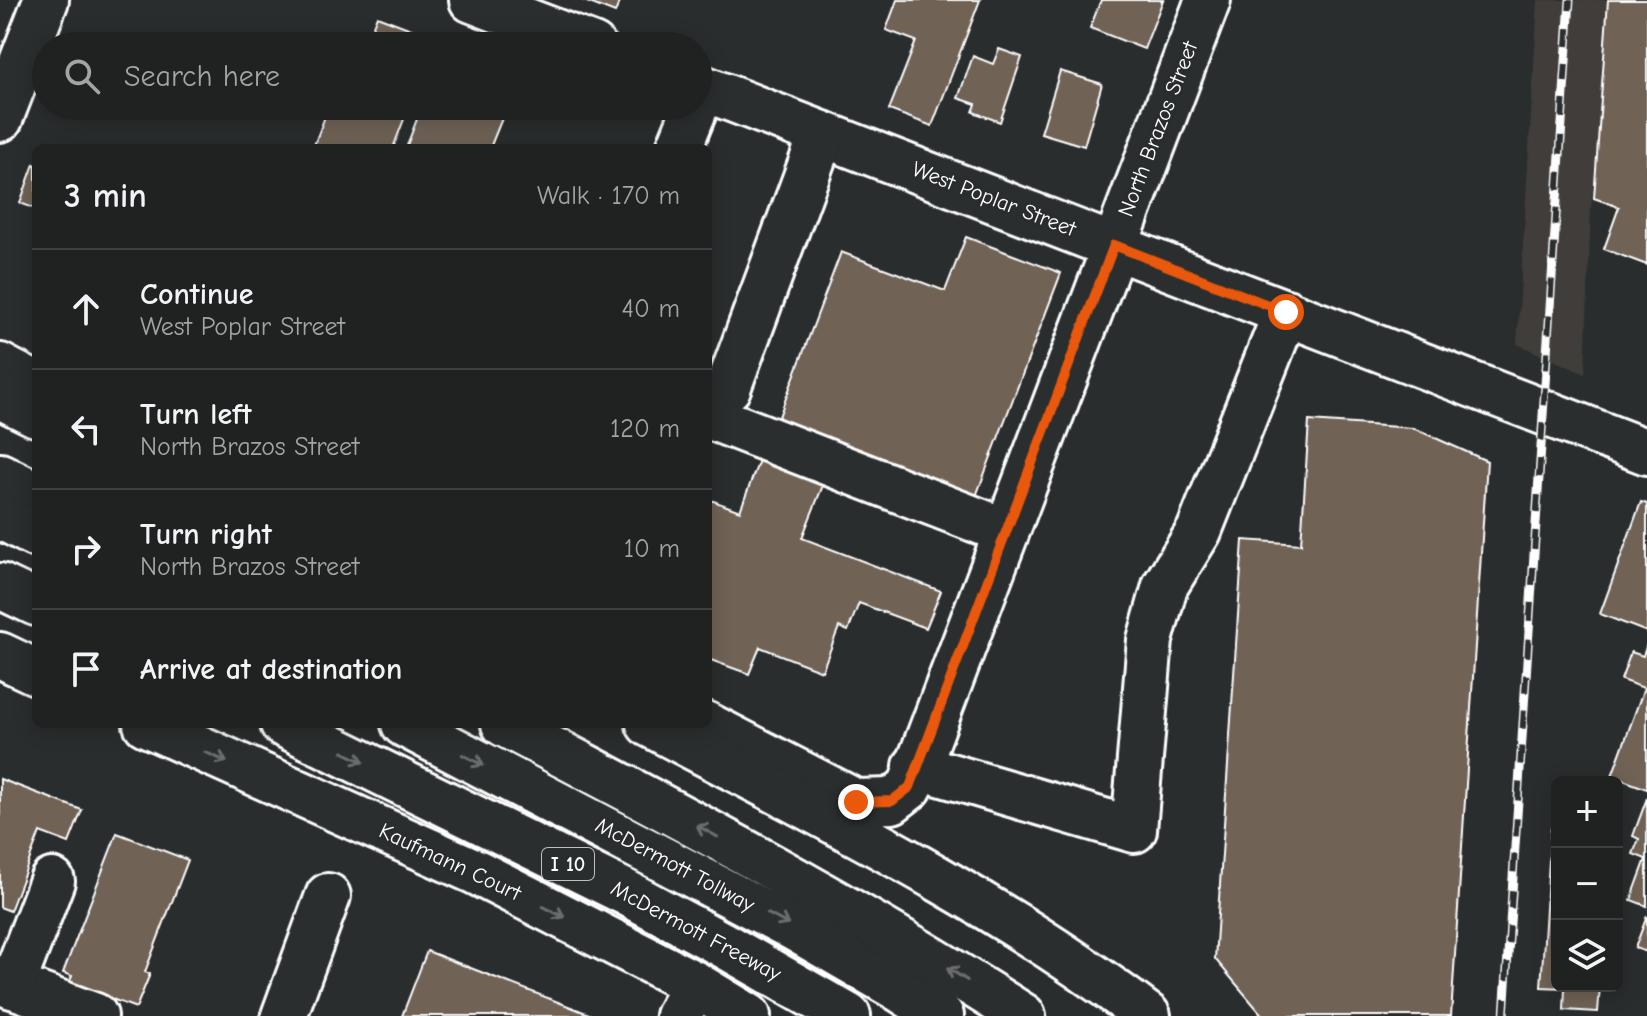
<!DOCTYPE html>
<meta charset="utf-8">
<style>
:root{--surface:#202222;--page:#2d2f2f;--text:#f1f3f6;--muted:#a2a4a5;--line:#3d3f40}
body{margin:0;font-family:"Comic Neue",sans-serif;background:var(--page);color:var(--text)}
.controls{position:absolute;right:24px;bottom:24px;display:grid;overflow:hidden;border-radius:12px;box-shadow:0 4px 20px #0003}
.controls button{width:72px;height:72px;display:grid;place-items:center;padding:0;border:0;border-bottom:2px solid var(--line);background:var(--surface);color:var(--text);font:40px sans-serif}
.stop{position:absolute;width:24px;height:24px;margin:-18px;border:6px solid #ea580c;border-radius:50%;background:#fff}
.stop.end{background:#ea580c;border-color:#fff;box-shadow:0 2px 8px #0008}
.list{margin:0;padding:0;list-style:none}
h2{display:flex;justify-content:space-between;align-items:center;height:104px;margin:0;padding:0 32px;font-size:34px}
h2 small{font-size:26px;font-weight:400;color:var(--muted)}
.list li{display:grid;grid-template-columns:52px 1fr auto;gap:24px;align-items:center;box-sizing:border-box;height:120px;padding:0 32px;border-top:2px solid var(--line)}
.list b{display:block;font-size:30px;white-space:nowrap}
.list p{margin:0;font-size:26px;white-space:nowrap;color:var(--muted)}
.list em{font-size:26px;font-style:normal;color:var(--muted)}
.icon{flex:none;width:44px;height:44px;fill:none;stroke:currentColor;stroke-width:2;stroke-linecap:round;stroke-linejoin:round}
.map{position:relative;flex:none;width:1647px;height:1016px;overflow:hidden}
.search{position:absolute;background:var(--surface);box-shadow:0 4px 20px #0003;left:32px;top:32px;width:680px;height:88px;display:flex;align-items:center;gap:20px;box-sizing:border-box;padding:0 28px;border-radius:44px;color:var(--muted);font-size:30px}
.panel{position:absolute;background:var(--surface);box-shadow:0 4px 20px #0003;left:32px;top:144px;width:680px;height:584px;border-radius:12px}
.map>svg:first-child{display:block}
</style>
<div class="map">
<svg width="1647" height="1016" viewBox="0 0 1647 1016">
<rect width="100%" height="100%" fill="#2a2d2e"/>
<filter id="ink" filterUnits="userSpaceOnUse"><feTurbulence type="fractalNoise" baseFrequency=".0125" numOctaves="2"/><feDisplacementMap in="SourceGraphic" scale="16" xChannelSelector="R" yChannelSelector="G"/><feConvolveMatrix kernelMatrix="1 2 1 2 8 2 1 2 1" color-interpolation-filters="sRGB"/></filter>
<g filter="url(#ink)">
<polygon fill="#3f3d3a" points="1538,0 1611,0 1591,209 1585,374 1517,344"/>
<g fill="#706357" stroke="#fff" stroke-width="2">
<polygon points="582,0 620,0 615,13"/>
<polygon points="897,0 980,0 932,126 889,110 916,41 886,30"/>
<polygon points="1101,0 1163,0 1144,49 1090,28"/>
<polygon points="1608,0 1647,0 1647,265 1604,249 1619,207 1594,198"/>
<polygon points="377,16 435,38 432,46 365,46"/>
<polygon points="999,49 1022,57 1000,122 973,112 976,104 958,98 973,56 993,64"/>
<polygon points="1060,71 1102,84 1084,146 1041,133"/>
<polygon points="329,106 409,106 393,148 313,148"/>
<polygon points="422,106 507,106 490,148 406,148"/>
<polygon points="34,164 36,165 36,209 20,203"/>
<polygon points="966,237 1061,273 973,504 777,422 841,252 945,291"/>
<polygon points="1309,421 1413,428 1487,461 1451,1016 1263,1016 1215,959 1243,540 1301,544"/>
<polygon points="761,455 825,480 802,538 941,591 926,628 859,603 848,631 839,627 822,671 760,647 749,674 708,659 708,499 740,511"/>
<polygon points="1641,502 1647,504 1647,632 1600,614"/>
<polygon points="1647,644 1647,789 1612,776 1644,688 1621,680 1631,652 1643,656"/>
<polygon points="0,779 82,810 69,843 40,832 10,911 0,907"/>
<polygon points="1647,798 1647,906 1631,900 1646,859 1633,854 1639,839 1633,836"/>
<polygon points="1551,828 1557,829 1557,986 1600,986 1598,1012 1564,1010 1565,988 1541,987"/>
<polygon points="117,833 188,860 145,972 150,974 136,1008 69,983 72,976 63,973"/>
<polygon points="1647,916 1647,952 1635,948"/>
<polygon points="427,951 594,1016 402,1016"/>
</g>
<g fill="none" stroke-linecap="round" stroke-linejoin="round">
<g stroke="#fff" stroke-width="50">
<g id="minor">
<polyline points="472,0 593,46"/>
<polyline points="698,86 1647,452"/>
<polyline points="679,148 696,106"/>
<polyline points="728,388 822,134"/>
<polyline points="708,416 1005,531"/>
<polyline points="916,766 1134,830 1150,640 1165,586 1199,531 1286,312"/>
<polyline points="856,802 892,801 910,787 1208,0"/>
<polyline points="0,981 95,1016"/>
<polyline points="12,986 52,881"/>
<polyline points="284,1016 328,896"/>
<polyline points="678,1016 695,984"/>
</g>
</g>
<g stroke="#fff" stroke-width="50">
<g id="major">
<polyline points="0,119 46,0"/>
<polyline points="0,366 36,385"/>
<polyline points="0,655 36,672"/>
<polyline points="146,724 476,872 695,984 748,1016"/>
<polyline points="705,724 856,802"/>
</g>
</g>
<g stroke="#fff" stroke-width="50">
<g id="highway">
<polyline points="0,396 36,414"/>
<polyline points="0,476 36,494"/>
<polyline points="0,516 36,535"/>
<polyline points="0,586 36,603"/>
<polyline points="283,724 625,892 727,947 848,1016"/>
<polyline points="404,724 792,927 901,990 941,1016"/>
<path d="M504,724C680,816 855,908 1023,1016"/>
<path d="M649,724C820,814 994,899 1148,1016"/>
</g>
</g>
<use href="#minor" stroke="#2a2d2e" stroke-width="44"/>
<use href="#major" stroke="#2a2d2e" stroke-width="44"/>
<use href="#highway" stroke="#2a2d2e" stroke-width="44"/>
<g stroke="#fff" stroke-width="9">
<polyline id="rail" points="1504,1016 1570,0"/>
</g>
<use href="#rail" stroke="#2a2d2e" stroke-width="6" stroke-dasharray="18" stroke-linecap="butt"/>
</g>
<defs><path id="oneway-shaft" d="M-6 0H5M1.5-3L5.5 0L1.5 3" fill="none" stroke-width="1.6" stroke-linecap="round" stroke-linejoin="round" transform="scale(2)"/></defs>
<g stroke="#6a6c6d">
<use href="#oneway-shaft" transform="translate(216 757) rotate(24)"/>
<use href="#oneway-shaft" transform="translate(353 757) rotate(26)"/>
<use href="#oneway-shaft" transform="translate(473 760) rotate(27)"/>
<use href="#oneway-shaft" transform="translate(707 831) rotate(-151)"/>
<use href="#oneway-shaft" transform="translate(554 912) rotate(27)"/>
<use href="#oneway-shaft" transform="translate(778 919) rotate(28)"/>
<use href="#oneway-shaft" transform="translate(957 974) rotate(-148)"/>
</g>
</g>
<g fill="none" stroke-linecap="round" stroke-linejoin="round" filter="url(#ink)">
<polyline stroke="#ea580c" stroke-width="10" points="856,802 892,801 910,787 1114,245 1286,312"/>
</g>
<g text-anchor="middle" dominant-baseline="central" stroke-width="6" stroke-linejoin="round" paint-order="stroke">
<rect fill="#2a2d2e" stroke="#bfc0c0" stroke-width="2" x="542" y="848" width="52" height="32" rx="6"/>
<g font-size="20" font-weight="bold" fill="#fff">
<text x="568" y="864">I 10</text>
</g>
<g font-size="22" fill="#fff" stroke="#2a2d2e">
<text transform="translate(1158 129) rotate(-69)">North Brazos Street</text>
<text transform="translate(994 199) rotate(21)">West Poplar Street</text>
<text transform="translate(450 862) rotate(25)">Kaufmann Court</text>
<text transform="translate(675 865) rotate(28)">McDermott Tollway</text>
<text transform="translate(696 931) rotate(28)">McDermott Freeway</text>
</g>
</g>
</svg>
<div class="controls">
<button>+</button>
<button>−</button>
<button><svg class="icon" aria-label="layers" viewBox="0 0 24 24"><path d="M12 4l9 5-9 5-9-5zM3 14l9 5 9-5"/></svg></button>
</div>
<div class="stop" style="left:1286px;top:312px"></div>
<div class="stop end" style="left:856px;top:802px"></div>
<div class="search"><svg class="icon" aria-label="search" viewBox="0 0 24 24"><circle cx="10" cy="10" r="6"/><path d="M15 15l6 6"/></svg>Search here</div>
<section class="panel">
<h2>3 min<small>Walk · 170 m</small></h2>
<ul class="list">
<li><svg class="icon" aria-label="ahead" viewBox="0 0 24 24"><path d="M12 20V5M6 11l6-6 6 6"/></svg><div><b>Continue</b><p>West Poplar Street</p></div><em>40 m</em></li>
<li><svg class="icon" aria-label="left" viewBox="0 0 24 24"><path d="M17 20v-9H6M10 6l-5 5 5 5"/></svg><div><b>Turn left</b><p>North Brazos Street</p></div><em>120 m</em></li>
<li><svg class="icon" aria-label="right" viewBox="0 0 24 24"><path d="M7 20v-9h11M14 6l5 5-5 5"/></svg><div><b>Turn right</b><p>North Brazos Street</p></div><em>10 m</em></li>
<li><svg class="icon" aria-label="arrive" viewBox="0 0 24 24"><path d="M6 21V4h12l-3 4 3 4H6"/></svg><div><b>Arrive at destination</b></div></li>
</ul>
</section>
</div>
